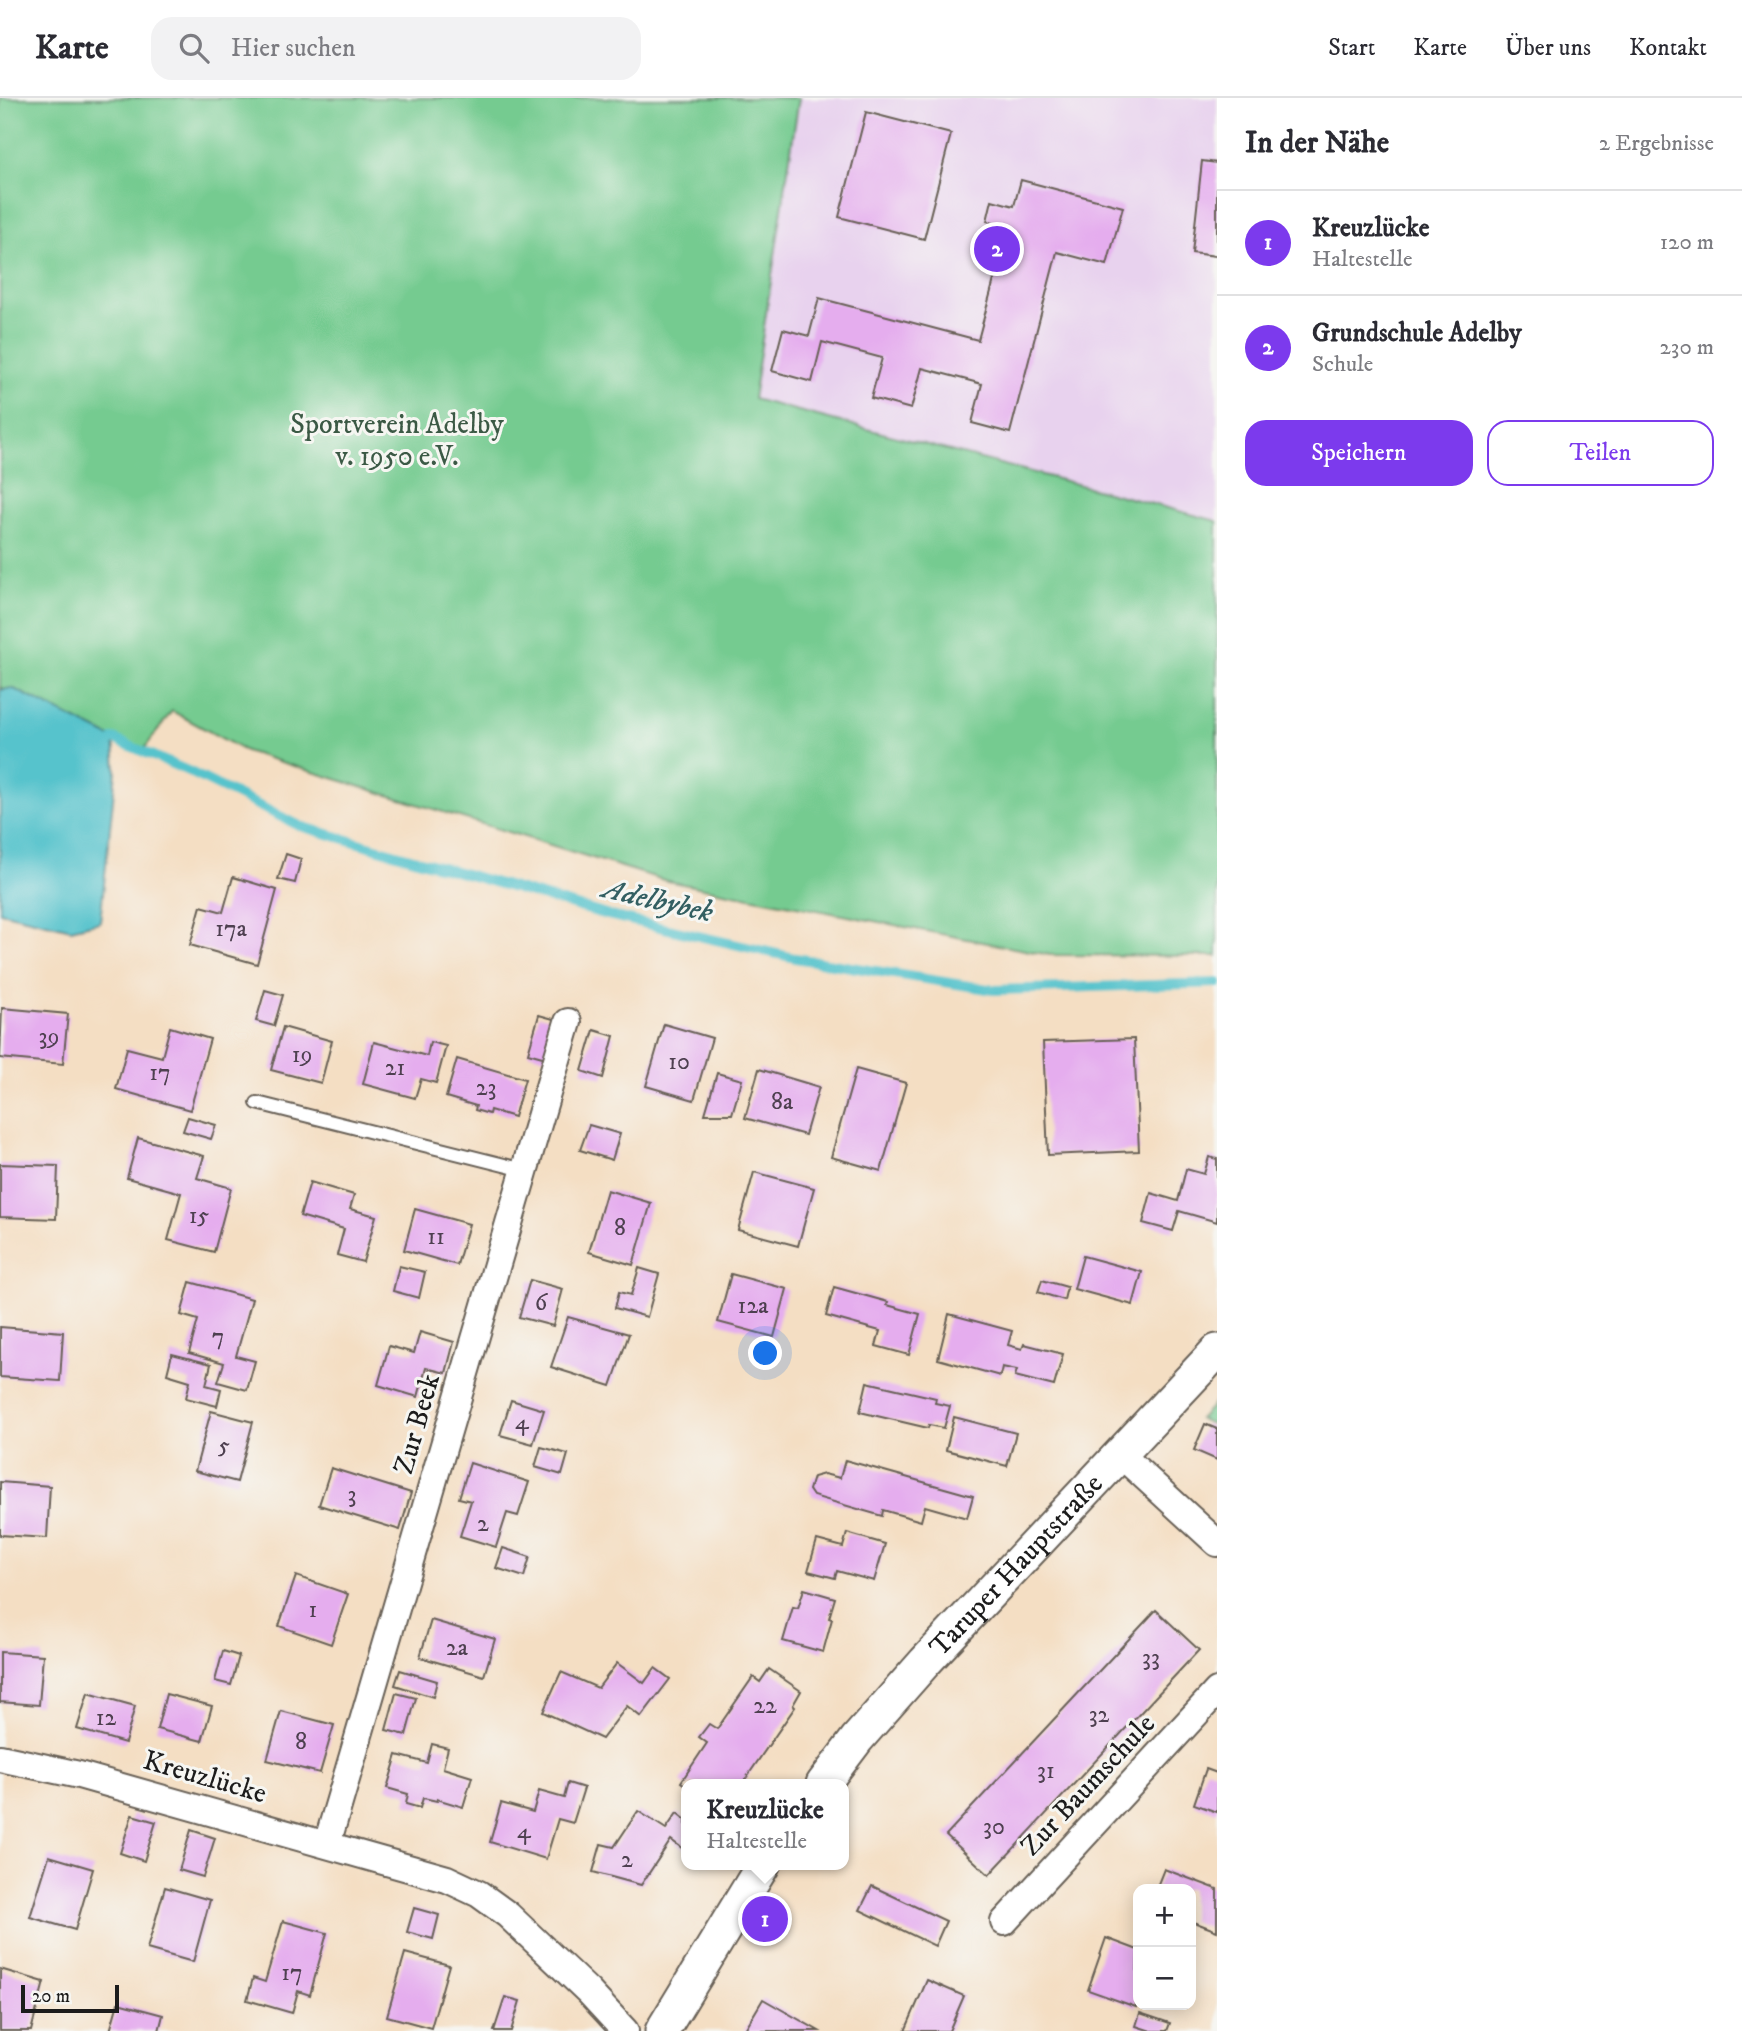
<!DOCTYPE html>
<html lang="de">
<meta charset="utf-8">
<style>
:root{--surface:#fff;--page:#f2f2f3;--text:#2b2b33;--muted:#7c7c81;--line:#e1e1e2;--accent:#7c3aed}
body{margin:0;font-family:"IM FELL DW Pica",serif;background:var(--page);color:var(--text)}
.controls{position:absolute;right:21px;bottom:21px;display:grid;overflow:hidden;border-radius:14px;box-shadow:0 4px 18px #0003}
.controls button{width:63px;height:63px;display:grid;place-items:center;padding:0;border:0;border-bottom:2px solid var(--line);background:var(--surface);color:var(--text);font:35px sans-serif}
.scale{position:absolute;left:21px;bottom:18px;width:98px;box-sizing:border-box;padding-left:7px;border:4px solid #1c1c1c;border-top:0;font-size:19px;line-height:24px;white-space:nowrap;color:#1c1c1c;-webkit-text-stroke:5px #f6f6f2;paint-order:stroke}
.you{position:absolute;left:766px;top:1256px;width:24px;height:24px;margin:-18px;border:5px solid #fff;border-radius:50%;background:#1a73e8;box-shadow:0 0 0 10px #1a73e833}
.badge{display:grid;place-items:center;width:46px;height:46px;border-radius:50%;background:var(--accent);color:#fff;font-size:23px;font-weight:700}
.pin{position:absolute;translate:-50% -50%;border:4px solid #fff;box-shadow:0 2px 7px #0006}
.popup{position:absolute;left:681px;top:1681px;width:168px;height:91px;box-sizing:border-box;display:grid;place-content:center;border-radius:14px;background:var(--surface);filter:drop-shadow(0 2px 5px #0005);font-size:23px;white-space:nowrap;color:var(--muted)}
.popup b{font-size:26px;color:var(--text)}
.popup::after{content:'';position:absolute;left:50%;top:100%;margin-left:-14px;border:14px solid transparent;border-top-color:var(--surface)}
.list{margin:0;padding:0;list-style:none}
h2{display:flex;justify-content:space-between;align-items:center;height:91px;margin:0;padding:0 28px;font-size:30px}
h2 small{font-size:23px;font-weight:400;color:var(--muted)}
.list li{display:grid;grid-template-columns:46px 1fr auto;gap:21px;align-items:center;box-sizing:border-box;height:105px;padding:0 28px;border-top:2px solid var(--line)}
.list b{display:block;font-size:26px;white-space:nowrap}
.list p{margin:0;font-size:23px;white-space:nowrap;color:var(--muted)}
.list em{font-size:23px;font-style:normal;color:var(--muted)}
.actions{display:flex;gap:14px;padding:21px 28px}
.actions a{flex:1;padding:16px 0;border:2px solid var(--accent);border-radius:21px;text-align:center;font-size:24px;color:var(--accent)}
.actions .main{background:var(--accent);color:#fff}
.icon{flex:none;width:38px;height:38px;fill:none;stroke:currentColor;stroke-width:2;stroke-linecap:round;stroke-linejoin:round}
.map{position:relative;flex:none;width:1217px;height:1933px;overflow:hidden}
header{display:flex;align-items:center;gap:42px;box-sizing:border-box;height:98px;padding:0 35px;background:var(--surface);border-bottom:2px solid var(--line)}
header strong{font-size:33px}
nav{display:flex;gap:38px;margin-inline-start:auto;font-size:24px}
.search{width:490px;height:63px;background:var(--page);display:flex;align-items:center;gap:18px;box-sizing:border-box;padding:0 24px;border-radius:21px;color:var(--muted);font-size:26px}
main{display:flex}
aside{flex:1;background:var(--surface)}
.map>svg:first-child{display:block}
</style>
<header>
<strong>Karte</strong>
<div class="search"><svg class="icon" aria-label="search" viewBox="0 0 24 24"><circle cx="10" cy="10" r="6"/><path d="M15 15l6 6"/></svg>Hier suchen</div>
<nav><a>Start</a><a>Karte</a><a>Über uns</a><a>Kontakt</a></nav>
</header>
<main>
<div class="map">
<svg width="1217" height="1933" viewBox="0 0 1217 1933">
<rect width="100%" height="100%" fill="#f6f6f2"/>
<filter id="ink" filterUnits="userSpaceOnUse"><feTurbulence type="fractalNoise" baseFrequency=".0143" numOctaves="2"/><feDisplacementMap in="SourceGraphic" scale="14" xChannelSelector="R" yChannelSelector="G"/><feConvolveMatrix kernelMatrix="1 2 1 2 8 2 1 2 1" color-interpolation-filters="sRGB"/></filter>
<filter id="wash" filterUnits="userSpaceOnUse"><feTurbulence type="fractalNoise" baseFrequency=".00686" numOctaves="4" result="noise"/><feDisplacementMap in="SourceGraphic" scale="28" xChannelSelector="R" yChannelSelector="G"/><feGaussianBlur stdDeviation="1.57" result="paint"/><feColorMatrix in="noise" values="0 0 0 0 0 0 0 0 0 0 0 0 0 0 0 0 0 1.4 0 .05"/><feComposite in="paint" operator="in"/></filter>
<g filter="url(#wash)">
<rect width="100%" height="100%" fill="#f4dec3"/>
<polygon fill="#e8d2ee" points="799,0 1217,0 1217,424 753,301"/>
<g fill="#75cb90" stroke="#487456" stroke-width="2">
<polygon points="0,0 799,0 753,301 1217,423 1217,858 1050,857 667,783 245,653 172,613 142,654 0,589"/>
<polygon points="1217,1302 1217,1328 1199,1321"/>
</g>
<polygon fill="#56c3cc" stroke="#397074" stroke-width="2" points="12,590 114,641 116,673 100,824 71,831 0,814 0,592"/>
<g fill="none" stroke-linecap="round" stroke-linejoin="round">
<polyline stroke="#56c3cc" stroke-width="10" points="114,641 188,673 300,728 607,817 795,860 994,892 1217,885"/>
</g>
<g id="blocks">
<g fill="#e5adee">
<polygon points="866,14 951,36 924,141 839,119"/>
<polygon points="1202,63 1217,65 1217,158 1192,155"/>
<polygon points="1021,82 1123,109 1107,167 1057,154 1010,335 972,325 982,286 922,270 911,311 871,300 882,260 822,244 812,284 772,273 783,231 809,238 819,200 978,242 1008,129 987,123 992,102 1014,108"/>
<polygon points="286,756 301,761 295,785 278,781"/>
<polygon points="233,779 277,792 257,866 190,847 201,808 223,814"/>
<polygon points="265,892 283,897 274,928 256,923"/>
<polygon points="2,910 68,916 63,966 0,960"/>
<polygon points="539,917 557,922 546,960 528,955"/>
<polygon points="664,926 712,940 694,1002 646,988"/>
<polygon points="170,929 210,941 190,1012 116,991 127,950 162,959"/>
<polygon points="283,929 332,943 321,985 271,972"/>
<polygon points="594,932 614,938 603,980 582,973"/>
<polygon points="1134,941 1139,1053 1048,1057 1043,944"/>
<polygon points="374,944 427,958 430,944 446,948 436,985 421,981 415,1000 363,986"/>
<polygon points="457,961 525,981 514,1019 490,1012 489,1016 475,1012 476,1008 446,999"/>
<polygon points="759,971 819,989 805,1037 745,1020"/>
<polygon points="856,971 906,985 881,1073 831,1059"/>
<polygon points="717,975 742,982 732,1016 705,1016"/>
<polygon points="188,1019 216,1027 211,1041 183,1033"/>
<polygon points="589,1027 620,1036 612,1062 580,1052"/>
<polygon points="138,1040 204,1058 197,1080 231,1090 214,1154 168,1142 181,1095 127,1080"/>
<polygon points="1209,1059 1217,1061 1217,1124 1179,1113 1173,1133 1143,1125 1151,1095 1178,1103 1186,1071 1204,1076"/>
<polygon points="0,1066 58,1068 56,1121 0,1119"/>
<polygon points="754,1074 814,1090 798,1148 738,1132"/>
<polygon points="310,1084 354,1097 350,1111 376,1118 363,1164 337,1157 344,1131 300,1118"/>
<polygon points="607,1092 651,1105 633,1167 589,1154"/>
<polygon points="415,1111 469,1126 457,1167 404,1152"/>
<polygon points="1083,1158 1142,1174 1133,1207 1074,1191"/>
<polygon points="399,1168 425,1174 419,1200 393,1193"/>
<polygon points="639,1170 659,1176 647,1219 615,1210 619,1194 631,1197"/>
<polygon points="731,1176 787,1191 774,1239 718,1224"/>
<polygon points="530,1182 563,1191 553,1228 519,1219"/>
<polygon points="1042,1182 1067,1189 1064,1202 1038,1194"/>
<polygon points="190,1184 252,1201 236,1258 255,1263 247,1292 218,1284 224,1265 189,1255 198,1222 181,1217"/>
<polygon points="834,1189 888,1204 887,1207 920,1216 909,1257 876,1248 880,1233 826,1218"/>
<polygon points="949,1216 1012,1233 1008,1247 1022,1251 1024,1246 1063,1256 1054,1288 1015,1278 1017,1272 1002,1269 1000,1278 938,1261"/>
<polygon points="568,1219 629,1236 611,1288 551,1269"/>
<polygon points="0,1229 63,1234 60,1283 0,1279"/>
<polygon points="420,1234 454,1244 446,1275 426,1270 418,1299 378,1287 389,1248 414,1255"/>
<polygon points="172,1256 211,1266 206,1287 221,1291 217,1308 186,1300 190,1283 167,1276"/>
<polygon points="867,1284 936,1300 935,1305 950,1308 944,1330 929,1327 928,1330 860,1314"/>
<polygon points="511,1302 544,1312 533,1346 500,1337"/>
<polygon points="211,1313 253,1324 237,1384 195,1373"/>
<polygon points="954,1319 1016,1335 1007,1368 946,1352"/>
<polygon points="1205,1326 1217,1331 1217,1362 1194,1352"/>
<polygon points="541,1349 568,1356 562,1377 535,1369"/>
<polygon points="845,1362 973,1398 967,1420 925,1408 921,1423 883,1412 882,1418 813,1398 809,1392 813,1379 824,1376 840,1380"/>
<polygon points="470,1365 529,1384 518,1418 507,1415 496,1449 460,1438 471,1403 459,1400"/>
<polygon points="331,1370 411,1395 400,1432 319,1407"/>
<polygon points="0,1384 50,1388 47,1440 0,1437"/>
<polygon points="847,1435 885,1446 874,1483 837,1473 835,1480 808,1473 817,1442 843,1449"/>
<polygon points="503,1450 530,1459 524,1479 496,1470"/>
<polygon points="296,1478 348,1496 331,1546 279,1528"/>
<polygon points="804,1491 835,1500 829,1520 832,1521 823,1554 783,1543 793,1509 798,1510"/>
<polygon points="1156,1512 1199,1552 989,1777 946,1737"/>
<polygon points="431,1522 495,1541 484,1578 420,1559"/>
<polygon points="223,1553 239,1558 231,1587 215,1583"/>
<polygon points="0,1554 43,1557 39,1607 0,1604"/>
<polygon points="617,1565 644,1585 655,1570 670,1581 641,1619 627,1608 602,1641 543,1614 561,1574 598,1590"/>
<polygon points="769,1571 801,1593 793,1607 795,1609 742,1686 686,1686 686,1688 681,1684 707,1645 699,1639 709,1626 717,1631 753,1579 760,1584"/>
<polygon points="400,1572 437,1583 433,1599 395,1587"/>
<polygon points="88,1595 135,1608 125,1645 77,1631"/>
<polygon points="396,1595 416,1600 406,1637 386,1632"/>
<polygon points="166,1596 212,1608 202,1643 157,1631"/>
<polygon points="281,1613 334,1627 320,1675 267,1662"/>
<polygon points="432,1646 448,1650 443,1670 472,1679 463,1709 437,1701 437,1703 423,1700 420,1710 406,1706 408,1696 387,1690 397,1657 427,1665"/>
<polygon points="1206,1671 1217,1675 1217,1714 1194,1706"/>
<polygon points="568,1685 584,1690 573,1725 558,1721 546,1761 490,1744 501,1705 533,1714 539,1693 564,1700"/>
<polygon points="638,1713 666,1731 677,1715 686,1722 686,1753 671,1742 641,1787 593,1774 601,1746 614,1749"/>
<polygon points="132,1717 156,1724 144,1763 120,1755"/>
<polygon points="191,1732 215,1740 203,1779 179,1772"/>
<polygon points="49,1758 93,1771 75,1832 30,1819"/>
<polygon points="1164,1771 1217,1791 1217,1833 1191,1823 1191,1791 1156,1791"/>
<polygon points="872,1788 946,1823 935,1848 860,1812"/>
<polygon points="165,1789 210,1802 193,1864 147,1851"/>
<polygon points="414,1810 439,1817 433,1841 407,1834"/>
<polygon points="283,1823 327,1835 310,1897 298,1893 292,1915 247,1902 253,1880 265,1884"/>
<polygon points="1106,1840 1138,1852 1136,1909 1088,1892"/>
<polygon points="405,1855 449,1867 431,1930 387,1918"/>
<polygon points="0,1871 44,1884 31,1933 0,1933"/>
<polygon points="927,1882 964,1898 949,1933 905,1933"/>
<polygon points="505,1899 520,1903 511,1933 494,1933"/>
<polygon points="763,1901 819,1933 744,1933"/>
<polygon points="118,1905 163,1917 159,1933 110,1933"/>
<polygon points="1140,1915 1170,1925 1167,1933 1151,1933 1136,1928"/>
</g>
</g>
</g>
<g filter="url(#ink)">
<use href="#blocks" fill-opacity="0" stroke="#686056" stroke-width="2"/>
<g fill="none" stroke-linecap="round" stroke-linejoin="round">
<g stroke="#686056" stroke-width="16">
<polyline id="service" points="257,1005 524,1072"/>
</g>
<g stroke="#686056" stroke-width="30">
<g id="minor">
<polyline points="1120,1356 1217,1445"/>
<polyline points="0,1660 79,1677 447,1781 479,1796 508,1817 588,1893 625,1933"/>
<polyline points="327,1746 568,924"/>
<polyline points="1004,1824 1217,1593"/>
</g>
</g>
<g stroke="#686056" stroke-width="37">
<g id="tertiary">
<path id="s1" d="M823,1686L857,1641L925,1564L1217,1253"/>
<polyline points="662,1933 763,1767"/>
</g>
</g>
<use href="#service" stroke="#fff" stroke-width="12"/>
<use href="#minor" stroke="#fff" stroke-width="26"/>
<use href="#tertiary" stroke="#fff" stroke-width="33"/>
</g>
</g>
<g text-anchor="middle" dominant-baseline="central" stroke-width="6" stroke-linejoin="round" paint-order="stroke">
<g font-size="24" fill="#4e4050">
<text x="231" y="831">17a</text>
<text x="49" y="939">39</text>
<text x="302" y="957">19</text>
<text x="679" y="964">10</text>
<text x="395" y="970">21</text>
<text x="160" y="975">17</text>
<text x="486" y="990">23</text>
<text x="782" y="1004">8a</text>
<text x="199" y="1118">15</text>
<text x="620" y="1130">8</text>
<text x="436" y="1139">11</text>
<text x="541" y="1205">6</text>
<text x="753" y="1208">12a</text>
<text x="218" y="1239">7</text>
<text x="522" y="1324">4</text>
<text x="224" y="1348">5</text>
<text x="352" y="1397">3</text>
<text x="483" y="1426">2</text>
<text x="313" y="1512">1</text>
<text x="457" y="1550">2a</text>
<text x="1151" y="1560">33</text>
<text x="765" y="1608">22</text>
<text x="1099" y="1617">32</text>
<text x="106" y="1620">12</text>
<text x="301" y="1644">8</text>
<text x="1046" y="1673">31</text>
<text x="994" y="1729">30</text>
<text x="524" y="1733">4</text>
<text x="627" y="1762">2</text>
<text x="292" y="1875">17</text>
</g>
<g font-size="28" fill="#3b5945" stroke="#f6f6f2">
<text x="397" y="326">Sportverein Adelby<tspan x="397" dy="32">v. 1950 e.V.</tspan></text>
</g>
<g font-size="28" fill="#1c1c1c" stroke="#f6f6f2">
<text transform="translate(417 1326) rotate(-74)">Zur Beek</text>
<text stroke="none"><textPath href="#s1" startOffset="292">Taruper Hauptstraße</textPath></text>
<text transform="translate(205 1679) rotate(16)">Kreuzlücke</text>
<text transform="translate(1088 1687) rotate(-47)">Zur Baumschule</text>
</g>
<g font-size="30" font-style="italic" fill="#335f62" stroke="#f6f6f2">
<text transform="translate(658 803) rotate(13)">Adelbybek</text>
</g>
</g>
</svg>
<div class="controls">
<button>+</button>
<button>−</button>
</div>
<div class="scale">20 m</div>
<div class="you"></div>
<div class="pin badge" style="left:765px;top:1821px">1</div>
<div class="popup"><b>Kreuzlücke</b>Haltestelle</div>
<div class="pin badge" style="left:997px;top:151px">2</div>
</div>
<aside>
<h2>In der Nähe<small>2 Ergebnisse</small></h2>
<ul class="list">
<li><span class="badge">1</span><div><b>Kreuzlücke</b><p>Haltestelle</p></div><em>120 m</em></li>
<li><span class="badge">2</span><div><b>Grundschule Adelby</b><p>Schule</p></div><em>230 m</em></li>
</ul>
<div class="actions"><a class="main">Speichern</a><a>Teilen</a></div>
</aside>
</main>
